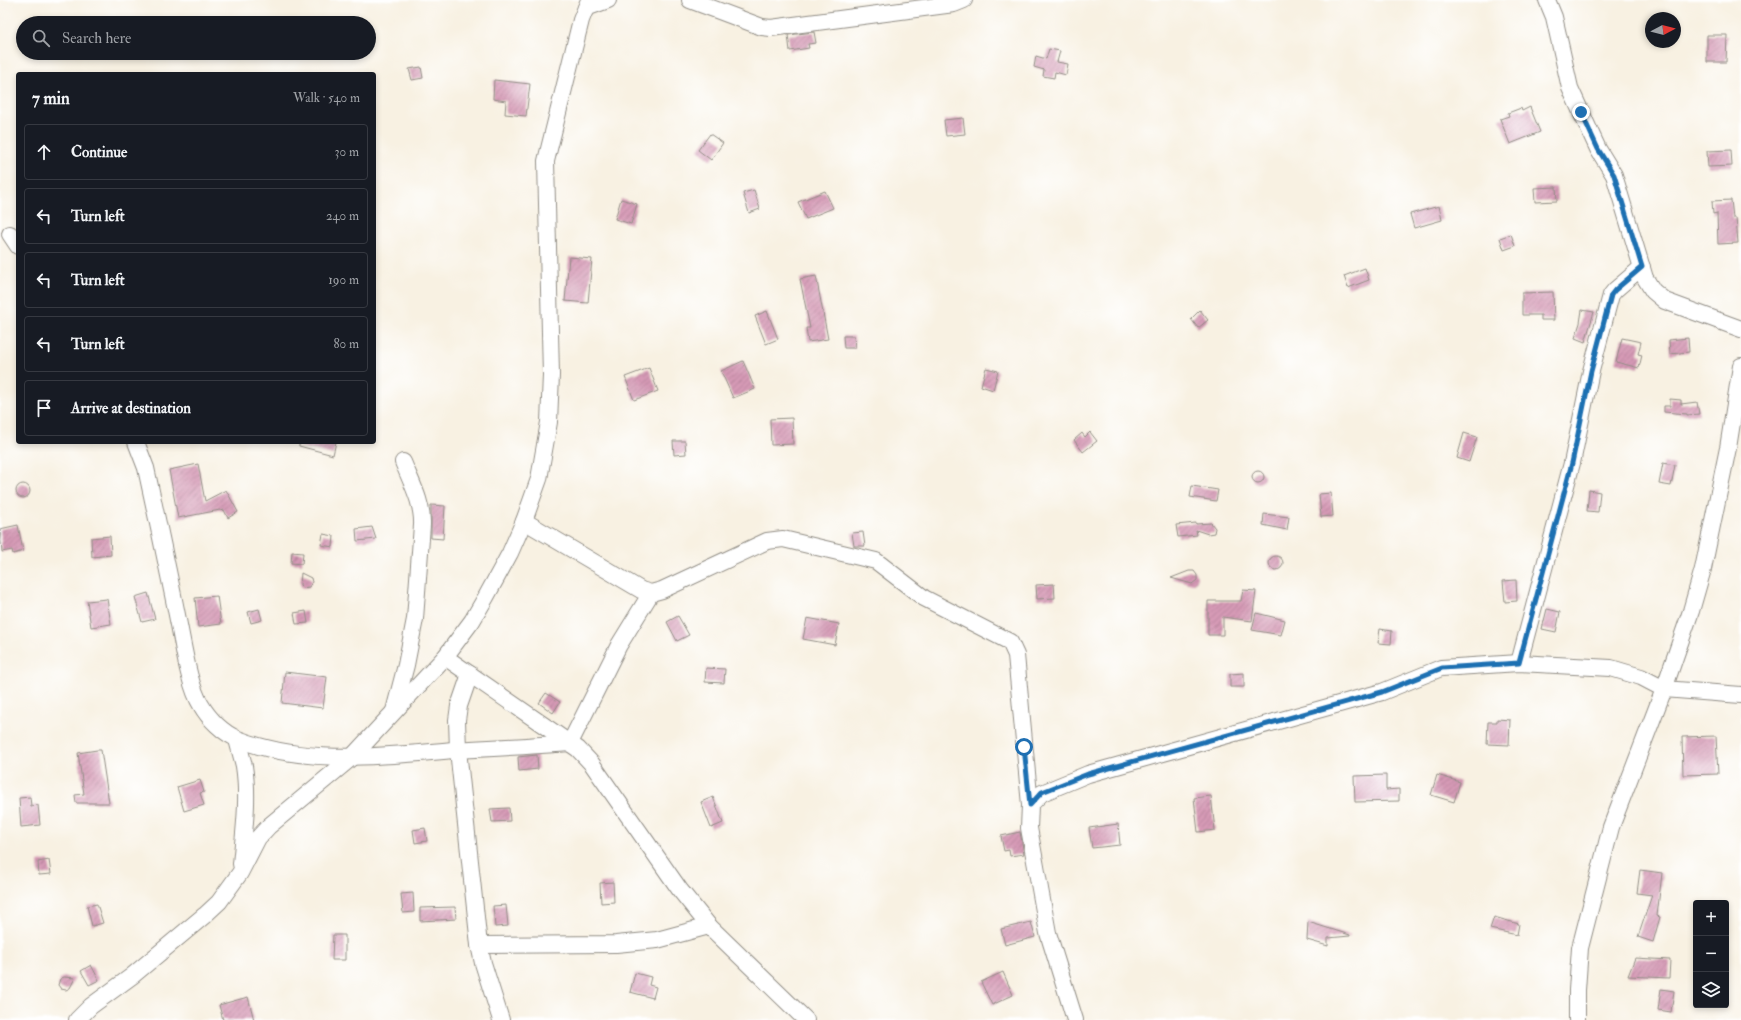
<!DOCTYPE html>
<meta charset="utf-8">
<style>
:root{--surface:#171b24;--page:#242831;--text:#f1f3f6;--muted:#9ea1a6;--line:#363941}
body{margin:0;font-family:"IM FELL Double Pica",serif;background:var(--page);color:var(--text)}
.controls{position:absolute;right:12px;bottom:12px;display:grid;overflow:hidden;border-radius:4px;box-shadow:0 2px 6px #0003}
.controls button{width:36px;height:36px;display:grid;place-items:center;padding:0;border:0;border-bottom:1px solid var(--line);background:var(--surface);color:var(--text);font:20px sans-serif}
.compass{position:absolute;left:1645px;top:12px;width:36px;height:36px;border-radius:50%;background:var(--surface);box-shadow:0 2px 6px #0003;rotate:83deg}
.stop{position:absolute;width:12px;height:12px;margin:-9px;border:3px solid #1f6fb2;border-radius:50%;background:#fff}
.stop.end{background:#1f6fb2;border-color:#fff;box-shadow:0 1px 4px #0008}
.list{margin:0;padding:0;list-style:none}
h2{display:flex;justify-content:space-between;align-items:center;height:52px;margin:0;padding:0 16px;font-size:17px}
h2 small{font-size:13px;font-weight:400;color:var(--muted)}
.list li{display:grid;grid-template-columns:26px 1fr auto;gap:12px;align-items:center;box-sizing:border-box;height:56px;margin:0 8px 8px;padding:0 8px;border:1px solid var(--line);border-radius:4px}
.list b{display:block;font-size:15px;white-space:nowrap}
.list em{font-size:13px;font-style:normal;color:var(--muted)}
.icon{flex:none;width:22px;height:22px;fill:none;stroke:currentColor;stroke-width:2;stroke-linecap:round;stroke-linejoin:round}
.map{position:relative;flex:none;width:1741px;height:1020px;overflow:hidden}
.search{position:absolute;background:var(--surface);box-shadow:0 2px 6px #0003;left:16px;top:16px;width:360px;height:44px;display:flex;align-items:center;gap:10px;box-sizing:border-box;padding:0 14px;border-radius:22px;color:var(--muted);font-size:15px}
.panel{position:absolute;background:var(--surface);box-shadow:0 2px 6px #0003;left:16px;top:72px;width:360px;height:372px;border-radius:4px}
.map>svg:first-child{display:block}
</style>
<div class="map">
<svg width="1741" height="1020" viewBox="0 0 1741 1020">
<defs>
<pattern id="building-hatch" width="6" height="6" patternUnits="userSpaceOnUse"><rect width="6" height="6" fill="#d69ab6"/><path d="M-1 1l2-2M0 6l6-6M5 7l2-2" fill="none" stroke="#ae7e94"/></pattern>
</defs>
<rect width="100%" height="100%" fill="#fff"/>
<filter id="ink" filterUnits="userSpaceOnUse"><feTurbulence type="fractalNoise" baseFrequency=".025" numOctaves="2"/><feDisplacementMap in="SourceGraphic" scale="8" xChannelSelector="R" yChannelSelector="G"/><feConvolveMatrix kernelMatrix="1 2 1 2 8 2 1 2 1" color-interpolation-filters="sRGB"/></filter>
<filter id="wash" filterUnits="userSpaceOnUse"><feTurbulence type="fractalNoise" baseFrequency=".012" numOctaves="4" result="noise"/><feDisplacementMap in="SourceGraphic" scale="16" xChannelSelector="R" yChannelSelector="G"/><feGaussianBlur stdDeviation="0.9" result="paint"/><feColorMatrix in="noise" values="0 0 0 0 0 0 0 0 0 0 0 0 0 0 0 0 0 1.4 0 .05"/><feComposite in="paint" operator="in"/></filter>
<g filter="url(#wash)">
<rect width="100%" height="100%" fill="#f8f1e2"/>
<g id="blocks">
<g fill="url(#building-hatch)">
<polygon points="814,32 816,43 808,44 809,48 790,51 788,35"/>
<polygon points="1707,35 1727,35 1726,62 1707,62"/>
<polygon points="1049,49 1060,51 1057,62 1068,64 1066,75 1055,72 1054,78 1043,76 1044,70 1034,67 1036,56 1046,59"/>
<polygon points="421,67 423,78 412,80 409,69"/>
<polygon points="494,80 530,84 526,116 505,114 506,101 493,99"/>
<polygon points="1530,107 1540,132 1510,144 1500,119 1509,116 1508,113 1521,108 1522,111"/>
<polygon points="963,118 965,134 946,136 944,120"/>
<polygon points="710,134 723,143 711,160 698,150"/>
<polygon points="1731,150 1732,166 1708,167 1707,151"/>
<polygon points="1556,187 1557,201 1535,202 1534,188"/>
<polygon points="754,190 760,209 749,213 743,193"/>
<polygon points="825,191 833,208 806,219 798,202"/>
<polygon points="621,199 637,204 631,224 615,219"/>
<polygon points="1731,200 1733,218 1736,218 1738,243 1718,244 1717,213 1713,214 1712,201"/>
<polygon points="1439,206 1442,220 1414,228 1410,214"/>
<polygon points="1511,234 1515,246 1504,250 1500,238"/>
<polygon points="569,257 592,259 588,303 565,301"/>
<polygon points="1365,268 1369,280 1348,288 1344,276"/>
<polygon points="816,276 828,339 808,342 806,328 810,328 800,279"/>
<polygon points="1553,292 1554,320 1541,320 1541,315 1522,315 1522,293"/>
<polygon points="1200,310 1208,320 1198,328 1191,319"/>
<polygon points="1582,310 1594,312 1585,342 1575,338 1580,323"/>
<polygon points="767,311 778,339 766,344 755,316"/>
<polygon points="843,336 854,336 855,348 844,348"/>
<polygon points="1622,338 1641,342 1638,354 1642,355 1639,368 1616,362"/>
<polygon points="1688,338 1689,352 1670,354 1669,340"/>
<polygon points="743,361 755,389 733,398 721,371"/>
<polygon points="649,368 658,391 634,400 625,377"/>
<polygon points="986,368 998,371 993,390 981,386"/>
<polygon points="1670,399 1681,400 1681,404 1697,402 1699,414 1687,415 1687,414 1664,412 1664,406 1670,406"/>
<polygon points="792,418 793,444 771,445 770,419"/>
<polygon points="1090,432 1097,441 1083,452 1074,440 1082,433 1085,437"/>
<polygon points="1464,433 1477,437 1469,462 1457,458"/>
<polygon points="673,441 685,441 686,454 674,455"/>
<polygon points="299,442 336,442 333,455 299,446"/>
<polygon points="1663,463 1675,465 1671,486 1659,484"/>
<polygon points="198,464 205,501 226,490 238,512 228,518 224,510 221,511 220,510 178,518 169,470"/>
<circle cx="1258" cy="477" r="6"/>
<circle cx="23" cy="491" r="7"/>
<polygon points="1192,486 1218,490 1216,501 1190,497"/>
<polygon points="1589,490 1600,492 1598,512 1587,511"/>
<polygon points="1331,493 1333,516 1321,517 1319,494"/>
<polygon points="431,505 445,506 443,539 431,538"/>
<polygon points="1264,514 1289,517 1287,530 1263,525"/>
<polygon points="1196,523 1196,524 1211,523 1215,528 1214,533 1208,534 1196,530 1197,535 1178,537 1176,525"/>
<polygon points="18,525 23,551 13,554 12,550 2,552 0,529"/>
<polygon points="372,527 376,539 357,541 356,529"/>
<polygon points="863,532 865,546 854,546 852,533"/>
<polygon points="323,534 334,536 333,547 321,545"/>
<polygon points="110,536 111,555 92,557 91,538"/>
<polygon points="292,552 303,553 302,564 291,563"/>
<circle cx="1276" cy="563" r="7"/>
<polygon points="1189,571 1194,571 1197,575 1197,580 1192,584 1171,578"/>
<polygon points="301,573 311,578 312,582 309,587 303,588 300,585"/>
<polygon points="1516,580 1517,601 1505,602 1503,581"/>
<polygon points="1054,584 1055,598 1037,599 1036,585"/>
<polygon points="1243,590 1256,591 1252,621 1223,617 1223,635 1208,635 1208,601 1241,601"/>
<polygon points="148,593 155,619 142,622 135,597"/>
<polygon points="217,596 221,624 198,627 195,598"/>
<polygon points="107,599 111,624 91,627 87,601"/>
<polygon points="259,609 262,620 251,623 248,612"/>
<polygon points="1547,609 1560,612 1556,632 1542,629"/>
<polygon points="306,611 308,623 296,624 294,613"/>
<polygon points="1256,613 1285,620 1281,635 1252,630"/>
<polygon points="678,616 689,635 677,641 667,622"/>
<polygon points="807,618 839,624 835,645 803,639"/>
<polygon points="1380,629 1392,631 1391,644 1378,643"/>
<polygon points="706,668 725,669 724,683 705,682"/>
<polygon points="285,672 327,677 323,708 282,703"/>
<polygon points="1244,673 1244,687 1230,687 1230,674"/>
<polygon points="546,693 560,702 553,713 539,703"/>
<polygon points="1497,719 1510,720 1509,745 1487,744 1488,722 1497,722"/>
<polygon points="1716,736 1718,774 1683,775 1682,737"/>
<polygon points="97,750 101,750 109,803 76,803 75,795 84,794 78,753"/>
<polygon points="537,755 538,769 519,771 518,757"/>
<polygon points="1386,775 1386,790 1399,789 1399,801 1355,802 1354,776"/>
<polygon points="1437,775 1460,782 1454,802 1431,795"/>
<polygon points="200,780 204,792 200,793 204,805 184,811 177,787"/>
<polygon points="1211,796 1215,830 1198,832 1194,798"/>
<polygon points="30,797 31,806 38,805 40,825 21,827 19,798"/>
<polygon points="713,797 723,823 711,828 701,802"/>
<polygon points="509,808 510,821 492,822 490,809"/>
<polygon points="1118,824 1120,845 1092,848 1089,828"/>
<polygon points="425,828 427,841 415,843 413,830"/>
<polygon points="1020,832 1024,854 1010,856 1009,850 1004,851 1001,836"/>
<polygon points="49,860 51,874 39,875 38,862"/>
<polygon points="1640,870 1662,873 1657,916 1660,917 1653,942 1638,937 1652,895 1637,893"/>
<polygon points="613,882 614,902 601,903 600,883"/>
<polygon points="413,893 414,912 403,913 401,894"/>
<polygon points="97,904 103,923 92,926 87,906"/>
<polygon points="506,905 508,926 495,927 493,906"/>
<polygon points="455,907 456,919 420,921 420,908"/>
<polygon points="1494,917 1519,924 1517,935 1490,929"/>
<polygon points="1031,922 1035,937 1005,945 1001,929"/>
<polygon points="1308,922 1350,935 1350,936 1328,938 1328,946 1307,940"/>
<polygon points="333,935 345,935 345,960 332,960"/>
<polygon points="1635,958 1670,960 1669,978 1628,976"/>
<polygon points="91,965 99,980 89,985 81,971"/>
<polygon points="1003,972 1013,995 992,1005 981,982"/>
<polygon points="635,973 651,977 649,985 656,987 653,998 630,992"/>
<polygon points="64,977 75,978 70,988 66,990 61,989 58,985 60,979"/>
<polygon points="1661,989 1674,991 1671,1012 1658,1010"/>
<polygon points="248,997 254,1020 223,1020 219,1005"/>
</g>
</g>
</g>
<g filter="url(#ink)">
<use href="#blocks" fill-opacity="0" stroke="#928e86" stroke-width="1"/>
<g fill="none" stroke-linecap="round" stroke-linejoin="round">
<g stroke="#928e86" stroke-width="18">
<g id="street">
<polyline points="690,0 762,27 771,28 954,4 964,0"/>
<polyline points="1547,0 1554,17 1570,88 1598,149 1614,175 1645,278 1653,291 1665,301 1741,329"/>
<polyline points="586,8 608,0"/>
<polyline points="10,234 18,246"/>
<path d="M136,442L146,468C157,519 168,569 178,620C183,643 189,687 201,705C209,719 223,733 238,739C306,766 382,756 454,750C492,748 531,746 570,743"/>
<polyline points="524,521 641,590 651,593 662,590 767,541 783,539 876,561 924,598 1010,642 1016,655 1030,805"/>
<polyline points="445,657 578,749 592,764 680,890 709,926 806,1020"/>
<polyline points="1519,663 1572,463 1591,371 1611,295 1615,290 1642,267"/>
<polyline points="470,674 459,706 457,720 458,750 479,945 483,963 501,1020"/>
<path d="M394,711L406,665L415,619L422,525C423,503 411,482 403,462"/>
<path d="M237,739C239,748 242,757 244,766C249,798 244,832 241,864"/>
<polyline points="570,743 619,645 651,593"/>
<polyline points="479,945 616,944 657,940 709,926"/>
<polyline points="77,1020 91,1006 132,976 205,915 219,902 240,873 258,838 269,826 351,758 445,657 472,621 486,597 510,553 524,521 539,479 549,422 551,375 546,161 581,20 589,0"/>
<polyline points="1075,1020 1048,933 1029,828 1030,805 1042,793 1088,774 1382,692 1441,668 1519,663 1611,668 1641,677 1664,689 1741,695"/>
<polyline points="1577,1020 1577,990 1580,948 1611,827 1664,689 1691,611 1703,569 1728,448 1741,366"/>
</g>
</g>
<use href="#street" stroke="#fff" stroke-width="16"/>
</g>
</g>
<g fill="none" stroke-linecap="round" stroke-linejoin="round" filter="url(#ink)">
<polyline stroke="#1f6fb2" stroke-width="5" points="1024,747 1030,805 1042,792 1088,774 1382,692 1442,668 1519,663 1572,463 1591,371 1611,295 1615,290 1642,267 1614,175 1598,149 1581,112"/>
</g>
</svg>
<div class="controls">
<button>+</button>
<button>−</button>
<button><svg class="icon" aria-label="layers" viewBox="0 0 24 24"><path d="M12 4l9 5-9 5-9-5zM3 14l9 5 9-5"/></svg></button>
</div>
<svg class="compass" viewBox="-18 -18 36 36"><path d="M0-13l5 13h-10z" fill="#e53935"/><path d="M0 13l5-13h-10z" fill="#9ea1a6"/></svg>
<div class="stop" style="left:1024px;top:747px"></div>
<div class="stop end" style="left:1581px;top:112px"></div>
<div class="search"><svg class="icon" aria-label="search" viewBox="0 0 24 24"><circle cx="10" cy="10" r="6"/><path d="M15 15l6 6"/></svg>Search here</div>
<section class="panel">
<h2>7 min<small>Walk · 540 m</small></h2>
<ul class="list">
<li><svg class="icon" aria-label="ahead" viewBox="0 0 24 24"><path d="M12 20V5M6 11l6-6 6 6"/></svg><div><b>Continue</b></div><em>30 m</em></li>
<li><svg class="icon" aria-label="left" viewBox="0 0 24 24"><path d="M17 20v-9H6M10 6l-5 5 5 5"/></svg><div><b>Turn left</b></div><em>240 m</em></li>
<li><svg class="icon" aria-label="left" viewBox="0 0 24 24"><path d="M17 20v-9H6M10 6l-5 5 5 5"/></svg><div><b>Turn left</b></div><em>190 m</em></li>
<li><svg class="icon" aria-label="left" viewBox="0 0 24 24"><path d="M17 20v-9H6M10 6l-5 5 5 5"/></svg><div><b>Turn left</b></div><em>80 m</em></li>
<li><svg class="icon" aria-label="arrive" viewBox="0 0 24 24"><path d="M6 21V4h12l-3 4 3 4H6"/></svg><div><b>Arrive at destination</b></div></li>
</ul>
</section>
</div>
